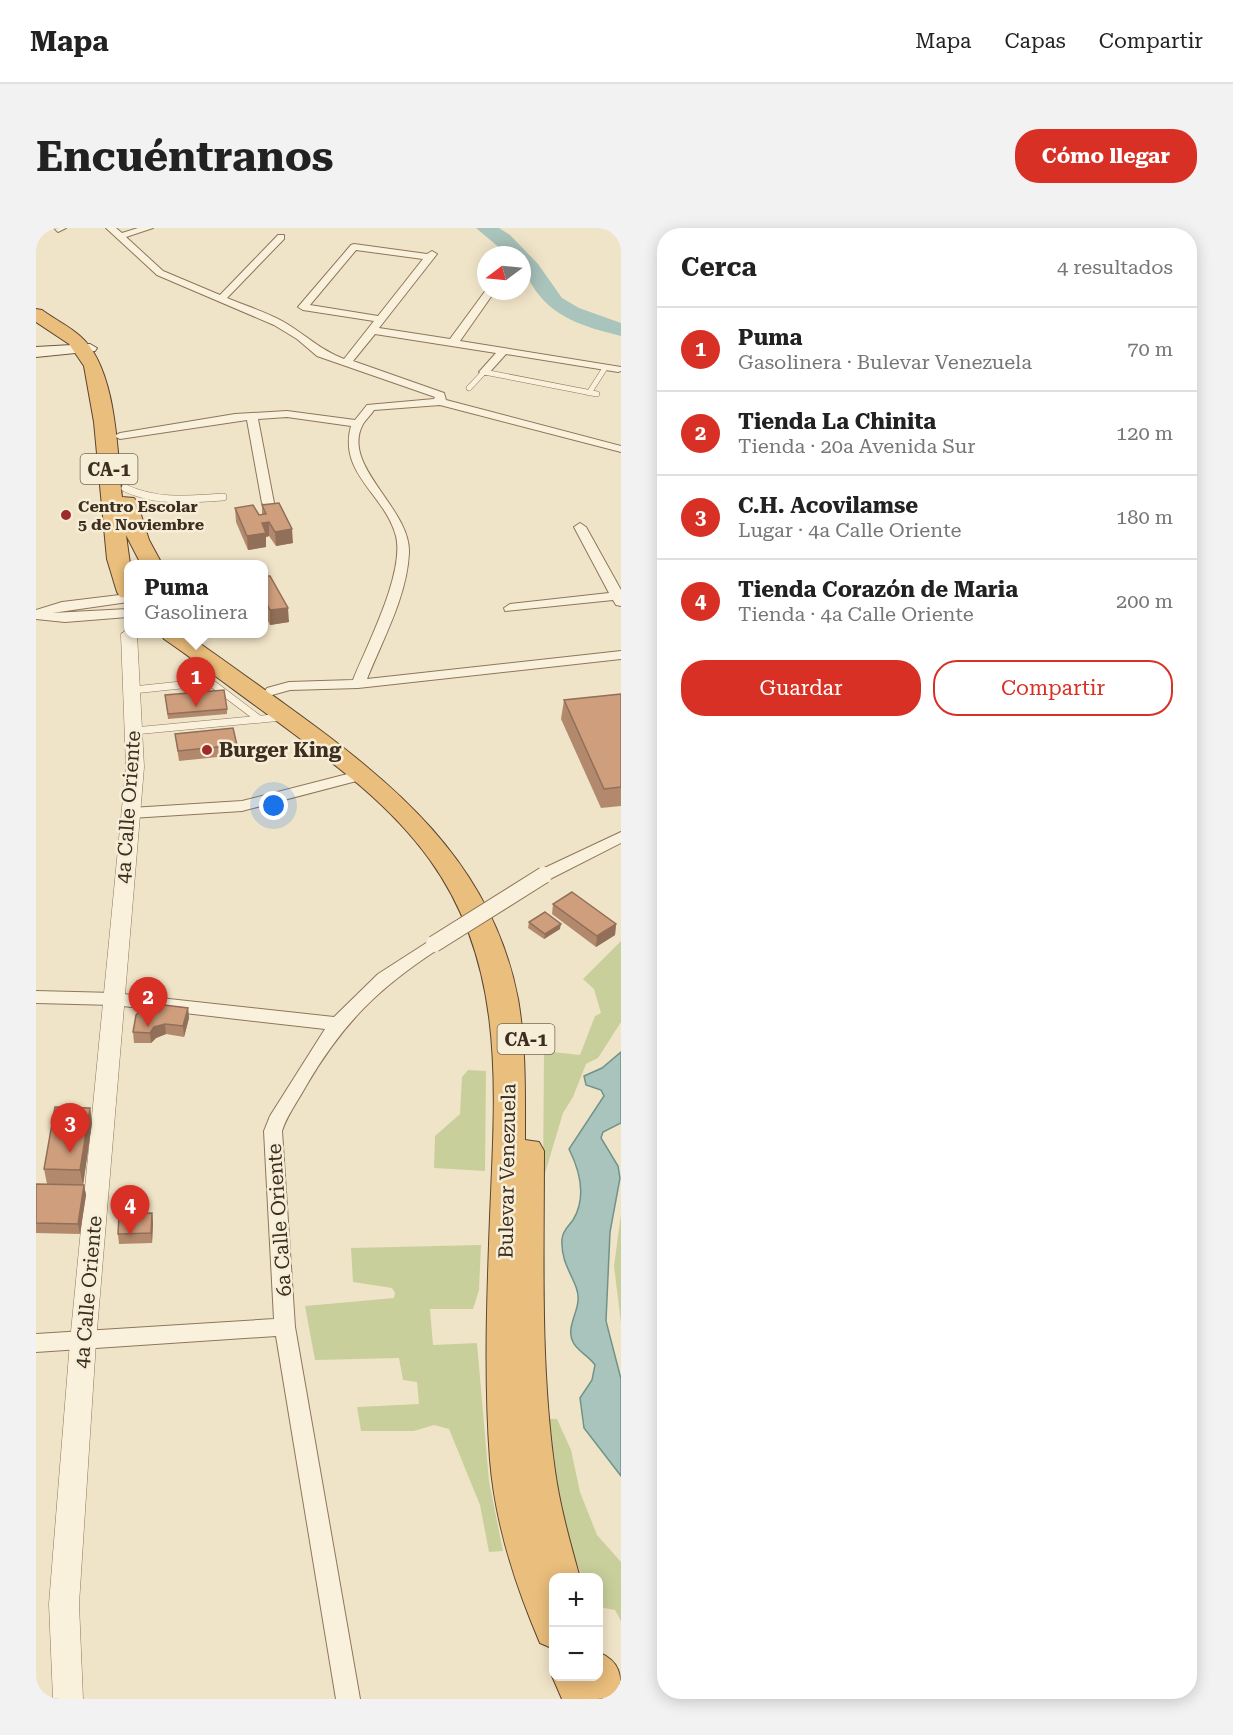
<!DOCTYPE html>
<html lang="es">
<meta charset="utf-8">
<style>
:root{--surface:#fff;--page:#f2f2f2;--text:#222;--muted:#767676;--line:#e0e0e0;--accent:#d93025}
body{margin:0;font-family:"Roboto Serif",serif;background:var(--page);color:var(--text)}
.controls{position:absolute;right:18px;bottom:18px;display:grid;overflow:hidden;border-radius:12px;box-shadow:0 3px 15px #0003}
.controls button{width:54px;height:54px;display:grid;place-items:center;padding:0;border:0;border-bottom:2px solid var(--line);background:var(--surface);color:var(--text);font:30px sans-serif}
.compass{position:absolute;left:441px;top:18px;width:54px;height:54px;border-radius:50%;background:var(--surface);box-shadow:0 3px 15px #0003;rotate:254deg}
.you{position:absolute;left:238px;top:578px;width:21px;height:21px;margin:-15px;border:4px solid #fff;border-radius:50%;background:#1a73e8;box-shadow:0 0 0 9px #1a73e833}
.badge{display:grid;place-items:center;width:39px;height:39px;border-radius:50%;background:var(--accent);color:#fff;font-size:20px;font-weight:700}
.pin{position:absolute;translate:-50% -50px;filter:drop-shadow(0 2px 3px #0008)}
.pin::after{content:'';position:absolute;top:32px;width:21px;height:18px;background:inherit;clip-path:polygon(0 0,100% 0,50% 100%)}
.popup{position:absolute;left:88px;top:332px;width:144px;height:78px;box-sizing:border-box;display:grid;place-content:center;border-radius:12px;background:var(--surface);filter:drop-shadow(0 2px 4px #0005);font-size:20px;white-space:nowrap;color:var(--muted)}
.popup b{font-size:22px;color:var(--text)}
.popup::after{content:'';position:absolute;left:50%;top:100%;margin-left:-12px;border:12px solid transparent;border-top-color:var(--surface)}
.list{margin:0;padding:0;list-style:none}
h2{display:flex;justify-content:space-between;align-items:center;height:78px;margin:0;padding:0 24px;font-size:26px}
h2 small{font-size:20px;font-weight:400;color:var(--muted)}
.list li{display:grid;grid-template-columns:39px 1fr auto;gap:18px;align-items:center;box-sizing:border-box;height:84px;padding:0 24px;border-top:2px solid var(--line)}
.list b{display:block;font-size:22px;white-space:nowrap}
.list p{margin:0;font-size:20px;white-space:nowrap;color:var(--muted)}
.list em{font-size:20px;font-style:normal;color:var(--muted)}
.actions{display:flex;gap:12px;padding:18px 24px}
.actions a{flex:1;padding:14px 0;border:2px solid var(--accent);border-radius:24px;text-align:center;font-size:21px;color:var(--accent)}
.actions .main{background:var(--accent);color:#fff}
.map{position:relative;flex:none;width:585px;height:1471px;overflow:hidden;border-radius:24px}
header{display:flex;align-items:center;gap:36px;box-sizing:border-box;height:84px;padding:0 30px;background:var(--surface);border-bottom:2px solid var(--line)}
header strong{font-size:28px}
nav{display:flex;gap:33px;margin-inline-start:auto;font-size:21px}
.intro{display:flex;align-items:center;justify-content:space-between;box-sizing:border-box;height:144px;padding:0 36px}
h1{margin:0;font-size:42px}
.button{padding:15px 27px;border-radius:24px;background:var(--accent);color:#fff;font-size:21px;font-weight:700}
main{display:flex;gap:36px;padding:0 36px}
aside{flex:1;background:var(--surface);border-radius:24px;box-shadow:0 3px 15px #0003}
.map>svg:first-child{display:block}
</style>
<header>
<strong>Mapa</strong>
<nav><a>Mapa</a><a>Capas</a><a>Compartir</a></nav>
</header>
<div class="intro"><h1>Encuéntranos</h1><a class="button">Cómo llegar</a></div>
<main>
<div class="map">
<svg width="585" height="1471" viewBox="0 0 585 1471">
<rect width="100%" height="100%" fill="#f0e4c8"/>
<g fill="#c9cf9b">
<polygon points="585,713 585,794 562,830 550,836 537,869 527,885 507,952 508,823 544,827 559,788 565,785 558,761 547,751"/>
<polygon points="432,842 450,843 449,943 398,940 399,908 424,886 426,849"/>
<polygon points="585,986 585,1095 578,1038"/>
<polygon points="445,1017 443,1062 437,1081 394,1081 397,1117 441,1115 453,1253 467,1323 453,1324 444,1277 413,1201 398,1197 378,1203 325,1203 321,1179 383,1176 381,1154 367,1152 363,1130 279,1132 269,1078 358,1070 359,1065 356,1060 317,1054 315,1020"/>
<polygon points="506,1191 521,1191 535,1222 544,1264 561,1307 585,1334 585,1393 579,1382 563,1379 562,1350 546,1349 526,1294"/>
</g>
<path fill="#a9c4bc" stroke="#6f938a" stroke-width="1.5" d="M585,824V895L567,904L565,910L582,938L584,950L574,1004L570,1093L585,1151V1248L548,1200L544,1170L556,1152L559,1137C553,1128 541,1123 537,1114C530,1101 541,1086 542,1073C544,1054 524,1039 526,1011C527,1002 532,999 537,992C551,969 544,943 533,921L568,868L565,862L550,857L548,848L566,840Z"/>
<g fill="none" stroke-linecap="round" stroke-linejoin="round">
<path fill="#a9c4bc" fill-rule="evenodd" d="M440,0H463L474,7L502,36L526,70L543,80L585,95V108C549,99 516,90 496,57C489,45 486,40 486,27H472Z"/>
<g stroke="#8d765c" stroke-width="6">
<g id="service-far1">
<polyline points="433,160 448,144 561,166"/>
<polyline points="553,165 569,140"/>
</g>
</g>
<g stroke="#8d765c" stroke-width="8">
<g id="service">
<path d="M89,260C121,275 153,271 187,269"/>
<polyline points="97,462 174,454 223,491"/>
<polyline points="98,503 247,489"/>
</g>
</g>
<g stroke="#8d765c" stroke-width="2">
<g id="minor">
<polygon points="18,0 30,0 22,4"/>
<path d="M70,0H80L86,5L102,0H117L90,9L127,43L184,67L242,7H248V11L191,70C210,78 230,84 248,94C270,107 284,122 308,131L338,93L267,82L262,79L315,17L318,16L391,26L396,23L401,26L343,100L414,111L450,62L459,63L424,113L585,139V143L582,144L470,126L452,146L448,147L443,144L460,125L339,106L317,133L408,165L410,172L585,218V224L404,177L338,182C335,187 330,191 327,196C304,238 375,280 373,325C371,368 347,411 331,451L585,423V431L322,460L254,462L236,467L231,466L229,463L231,460L253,454L317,452C331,417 369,345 360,308C349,266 302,246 315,198L251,189L222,191L238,275L232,279L226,275L211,192L84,211L78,208L84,205L199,186L251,183L319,192L331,177L398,171L399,169L281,128L261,111L238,97L121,47ZM320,22L387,31L342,88L274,77Z"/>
<polygon points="544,295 550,299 585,362 585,378 580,377 577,372 469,383 468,380 474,376 573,365 538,299"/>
<polygon points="92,366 92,374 16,385 92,381 92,389 29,394 0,391 0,382 26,374"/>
<polygon points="327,542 332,544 334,547 332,550 206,583 95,590 88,585 95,580 206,573"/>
<polygon points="585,604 585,615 514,651 502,651 500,647 502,643"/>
<path d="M398,710L404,712L406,716L404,720C342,760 307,795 270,858C262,873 251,887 246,903L259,1099L324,1471H300L240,1108L0,1124V1106L238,1091L228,903L234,888L289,801L78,777L0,775V763L78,765L298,789L342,746Z"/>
</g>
</g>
<g stroke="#8d765c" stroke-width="1">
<polygon id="tertiary" points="92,401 92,406 101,406 108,539 60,1114 43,1376 47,1471 17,1471 13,1376 34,1114 90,539 85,406"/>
</g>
<g stroke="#6f573f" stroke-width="2">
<polygon id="secondary" points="54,116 61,120 59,123 0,129 0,119"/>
</g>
<g stroke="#5b4430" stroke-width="2">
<g id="trunk">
<path d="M0,81L6,82C18,91 33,98 44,108C81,140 81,223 86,269L98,270L101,274L113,312L126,336H105L90,307L94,336H92V370L84,369L81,364L71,331L58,194L48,138L33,116L0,94Z"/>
<path d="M125,406H150C184,429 216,453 250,477C357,554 456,634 482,771C490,817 489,865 489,912L503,914L508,923C508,1030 504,1137 519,1243C524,1279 534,1314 544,1350H518V1421L504,1415C479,1357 459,1295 454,1232C448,1151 451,1069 454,989C459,864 471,739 394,632C351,572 289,529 231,486C196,461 163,435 128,411Z"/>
<path d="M562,1424C585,1434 585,1446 585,1471H526L516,1448L518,1443V1448H562Z"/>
</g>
</g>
<use href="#service-far1" stroke="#faf1dc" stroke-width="5"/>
<use href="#service" stroke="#faf1dc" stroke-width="7"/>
<use href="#minor" fill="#faf1dc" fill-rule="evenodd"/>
<use href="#tertiary" fill="#faf1dc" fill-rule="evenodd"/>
<use href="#secondary" fill="#faf1dc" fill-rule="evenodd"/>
<use href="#trunk" fill="#eabe7c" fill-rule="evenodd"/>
<g stroke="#8d765c" stroke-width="18" stroke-linecap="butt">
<polyline id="minor-bridge" points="398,716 508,647"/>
</g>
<use href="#minor-bridge" stroke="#faf1dc" stroke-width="16"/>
</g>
<g fill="#b2896c">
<polygon points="226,277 257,315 240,318 233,308 230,309 230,319 212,322 200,294 199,280 223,287 226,287"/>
<polygon points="228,348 253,394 234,397 228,385"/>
<polygon points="585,466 585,578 565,580 525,491 528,472"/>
<polygon points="129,467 191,481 191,486 132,491"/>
<polygon points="139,506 201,517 201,527 143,533"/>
<polygon points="517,676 580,696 579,707 560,719 516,686"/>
<polygon points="493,694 524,701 508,711 492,700"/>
<polygon points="152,780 153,790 148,809 130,806 120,810 115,815 98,815 97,804"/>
<polygon points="54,880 56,895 47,957 11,956 8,941"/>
<polygon points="0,956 48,957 50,967 44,1006 0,1005"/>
<polygon points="116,985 117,995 116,1015 83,1016 82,1006"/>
</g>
<g fill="#916f58">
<polygon points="233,294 233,308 230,309 230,319 212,322 211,308 226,295"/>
<polygon points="256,301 257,315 240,318 239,304"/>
<polygon points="252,380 253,394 234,397 234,382"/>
<polygon points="525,696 524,701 508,711 509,706"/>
<polygon points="580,696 579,707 560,719 561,708"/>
<polygon points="152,780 153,790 148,809 147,798"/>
<polygon points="129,796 130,806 120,810 115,815 114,805 118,799"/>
<polygon points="54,880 56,895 47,957 44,942"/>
<polygon points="48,957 50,967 44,1006 42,996"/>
<polygon points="116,985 117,995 116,1015 115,1005"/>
</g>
<g fill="#cf9f7d" stroke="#916f58" stroke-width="1.5">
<polygon points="243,275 256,301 239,304 233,294 226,295 230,305 211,308 199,280 217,277 223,287 230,286 226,277"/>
<polygon points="228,348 234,348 252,380 234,382 228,371"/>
<polygon points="188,462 191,481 132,486 129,467"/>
<polygon points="585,466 585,559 568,561 528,472"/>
<polygon points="197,500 201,517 142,523 139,506"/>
<polygon points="536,664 580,696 561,708 517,676"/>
<polygon points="509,684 525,696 509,706 493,694"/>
<polygon points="128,777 152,780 147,798 129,796 118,799 114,805 97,804 100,787 105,782"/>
<polygon points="19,879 54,880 44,942 8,941"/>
<polygon points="0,956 48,957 42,996 0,995"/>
<polygon points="116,985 115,1005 82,1006 83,986"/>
</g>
<g fill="#9e2a2b" stroke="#f7eed8" stroke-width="2">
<circle cx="30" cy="287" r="6"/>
<circle cx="171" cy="522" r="6"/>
</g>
<g text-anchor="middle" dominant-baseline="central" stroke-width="5" stroke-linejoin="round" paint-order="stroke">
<g font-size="16" font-weight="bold" fill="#3d2e20" stroke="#f7eed8" text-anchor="start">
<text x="42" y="278">Centro Escolar<tspan x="42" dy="18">5 de Noviembre</tspan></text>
</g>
<g fill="#f7eed8" stroke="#756857" stroke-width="1.5">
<rect x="44.5" y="226" width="57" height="30" rx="4.5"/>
<rect x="461.5" y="796" width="57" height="30" rx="4.5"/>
</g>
<g font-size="18" font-weight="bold" fill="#3d2e20">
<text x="73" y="241">CA-1</text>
<text x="490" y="811">CA-1</text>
</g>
<g font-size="20" font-weight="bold" fill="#3d2e20" stroke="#f7eed8" text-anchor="start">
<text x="183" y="522">Burger King</text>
</g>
<g font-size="20" fill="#3d2e20" stroke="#f7eed8">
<text transform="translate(92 579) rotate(-86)">4a Calle Oriente</text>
<text transform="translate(471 943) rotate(-89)">Bulevar Venezuela</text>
<text transform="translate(243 992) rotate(-94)">6a Calle Oriente</text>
<text transform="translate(52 1064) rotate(-85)">4a Calle Oriente</text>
</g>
</g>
</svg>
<div class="controls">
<button>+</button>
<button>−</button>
</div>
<svg class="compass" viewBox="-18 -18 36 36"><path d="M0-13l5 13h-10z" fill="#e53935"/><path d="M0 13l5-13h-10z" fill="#767676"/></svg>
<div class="you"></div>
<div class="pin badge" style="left:160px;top:479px">1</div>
<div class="popup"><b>Puma</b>Gasolinera</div>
<div class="pin badge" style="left:112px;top:799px">2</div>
<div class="pin badge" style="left:34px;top:925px">3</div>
<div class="pin badge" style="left:94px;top:1007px">4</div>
</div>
<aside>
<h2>Cerca<small>4 resultados</small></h2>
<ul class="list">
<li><span class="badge">1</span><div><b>Puma</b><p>Gasolinera · Bulevar Venezuela</p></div><em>70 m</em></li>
<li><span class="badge">2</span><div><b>Tienda La Chinita</b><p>Tienda · 20a Avenida Sur</p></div><em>120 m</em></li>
<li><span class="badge">3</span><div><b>C.H. Acovilamse</b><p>Lugar · 4a Calle Oriente</p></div><em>180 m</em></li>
<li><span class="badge">4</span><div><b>Tienda Corazón de Maria</b><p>Tienda · 4a Calle Oriente</p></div><em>200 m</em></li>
</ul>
<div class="actions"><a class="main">Guardar</a><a>Compartir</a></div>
</aside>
</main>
